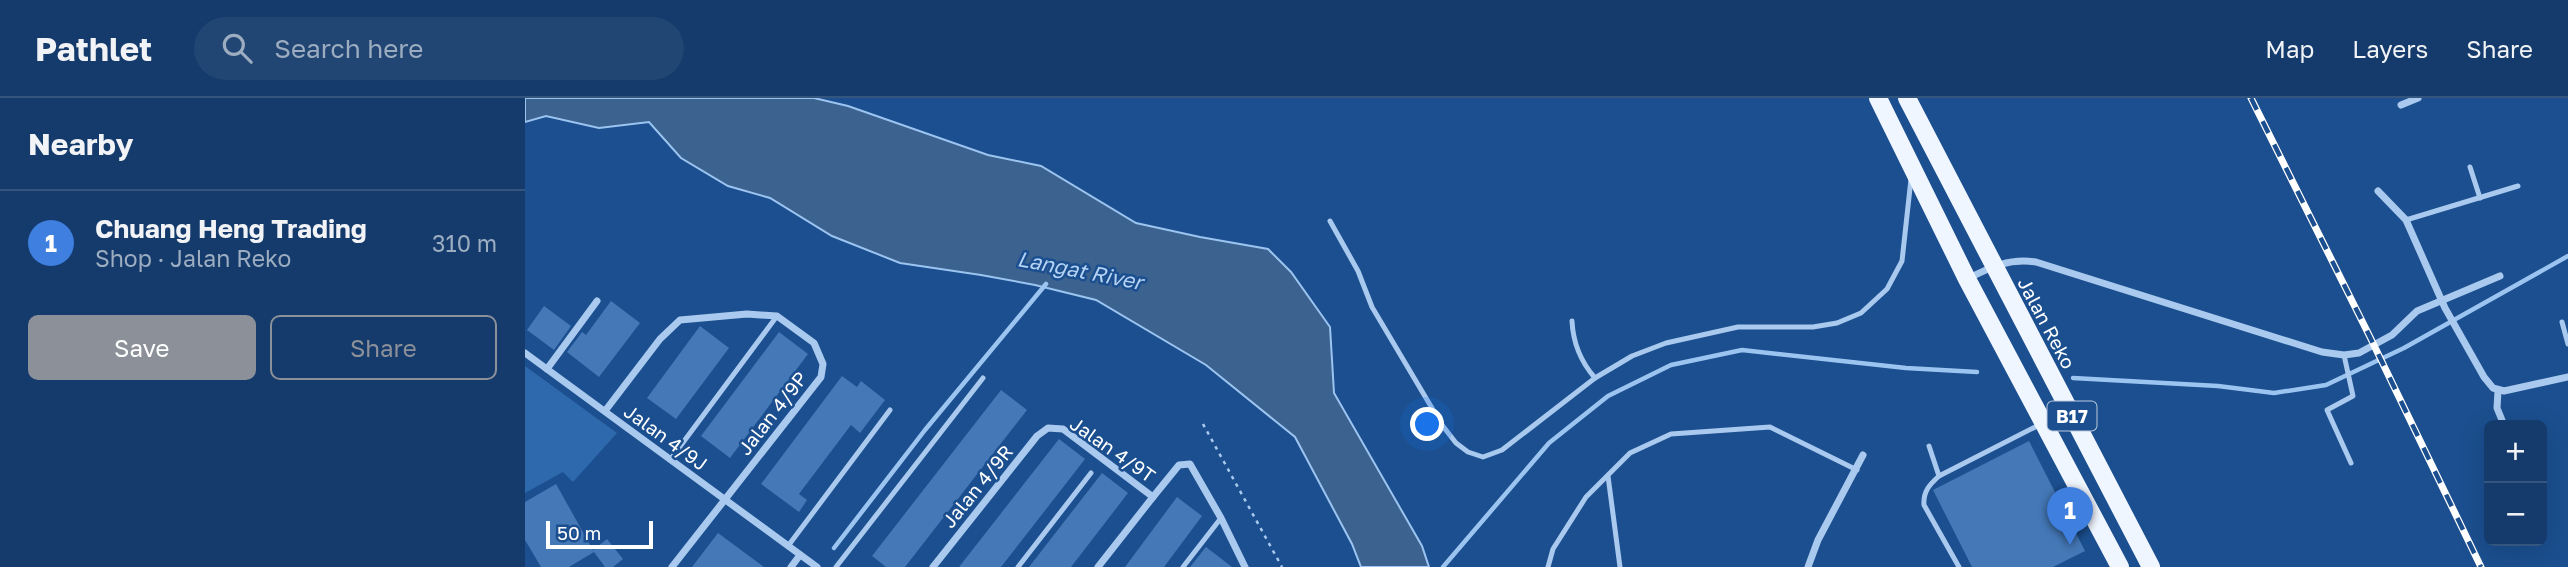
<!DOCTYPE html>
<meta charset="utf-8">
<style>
:root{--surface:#143b6b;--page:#214673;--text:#f1f3f6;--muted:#9dadc1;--line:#33557e;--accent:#8c9099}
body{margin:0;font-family:"Golos Text",sans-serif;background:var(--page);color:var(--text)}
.controls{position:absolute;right:21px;bottom:21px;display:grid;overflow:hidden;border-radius:10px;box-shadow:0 7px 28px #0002}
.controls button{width:63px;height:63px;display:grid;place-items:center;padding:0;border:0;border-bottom:2px solid var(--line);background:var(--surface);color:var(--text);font:35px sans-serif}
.scale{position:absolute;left:21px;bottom:18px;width:107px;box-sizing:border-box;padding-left:7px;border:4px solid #fff;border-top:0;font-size:19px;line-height:24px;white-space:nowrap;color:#fff;-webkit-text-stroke:5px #1b4f8f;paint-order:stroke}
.you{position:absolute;left:903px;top:327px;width:24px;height:24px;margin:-18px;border:5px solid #fff;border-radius:50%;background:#1a73e8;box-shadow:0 0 0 10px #1a73e833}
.badge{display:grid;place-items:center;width:46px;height:46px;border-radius:50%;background:var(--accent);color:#fff;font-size:23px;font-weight:700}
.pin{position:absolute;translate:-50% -58px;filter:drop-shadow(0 2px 4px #0008)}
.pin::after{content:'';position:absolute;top:37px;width:24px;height:21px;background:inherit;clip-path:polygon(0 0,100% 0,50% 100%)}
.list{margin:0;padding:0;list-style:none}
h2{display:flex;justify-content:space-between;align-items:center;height:91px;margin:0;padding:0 28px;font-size:30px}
h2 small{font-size:23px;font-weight:400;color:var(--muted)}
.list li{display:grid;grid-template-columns:46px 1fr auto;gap:21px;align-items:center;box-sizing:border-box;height:105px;padding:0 28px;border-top:2px solid var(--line)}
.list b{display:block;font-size:26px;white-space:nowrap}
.list p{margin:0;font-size:23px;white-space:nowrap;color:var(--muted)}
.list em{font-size:23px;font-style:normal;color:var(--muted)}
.actions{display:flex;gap:14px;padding:21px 28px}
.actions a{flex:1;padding:16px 0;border:2px solid var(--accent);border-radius:10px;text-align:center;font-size:24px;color:var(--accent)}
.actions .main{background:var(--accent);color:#fff}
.icon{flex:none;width:38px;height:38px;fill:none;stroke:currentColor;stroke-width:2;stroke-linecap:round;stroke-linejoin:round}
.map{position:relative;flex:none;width:2043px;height:469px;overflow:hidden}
header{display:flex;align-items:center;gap:42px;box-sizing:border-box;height:98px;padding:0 35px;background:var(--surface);border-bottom:2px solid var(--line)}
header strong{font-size:33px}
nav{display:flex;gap:38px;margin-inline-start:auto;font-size:24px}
.search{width:490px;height:63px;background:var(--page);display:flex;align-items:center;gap:18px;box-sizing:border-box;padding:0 24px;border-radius:38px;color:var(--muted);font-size:26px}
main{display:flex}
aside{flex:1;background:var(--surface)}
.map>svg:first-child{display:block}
</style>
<header>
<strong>Pathlet</strong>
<div class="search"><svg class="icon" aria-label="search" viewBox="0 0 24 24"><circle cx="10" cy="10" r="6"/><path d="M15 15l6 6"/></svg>Search here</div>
<nav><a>Map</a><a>Layers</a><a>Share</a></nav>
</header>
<main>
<aside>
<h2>Nearby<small></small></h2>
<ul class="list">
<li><span class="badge" style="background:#3f7fe0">1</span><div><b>Chuang Heng Trading</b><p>Shop · Jalan Reko</p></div><em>310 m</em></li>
</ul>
<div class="actions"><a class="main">Save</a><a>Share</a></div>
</aside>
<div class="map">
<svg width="2043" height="469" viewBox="0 0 2043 469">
<rect width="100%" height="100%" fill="#1b4f8f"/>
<polygon fill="#2e69ad" points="0,268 92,335 48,384 38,374 0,395"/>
<polygon fill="#3c6290" stroke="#9cc4f0" stroke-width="2" points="0,0 289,0 323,8 463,57 516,68 611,125 675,139 743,151 766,174 805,229 809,295 897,448 904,469 836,469 827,446 770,339 681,267 571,202 510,187 456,177 375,165 307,138 245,100 203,88 156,60 124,24 74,30 21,18 0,24"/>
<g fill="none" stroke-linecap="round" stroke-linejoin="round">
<g stroke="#9cc4f0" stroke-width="4.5">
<polyline points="1548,280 1693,288 1749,295 1801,287 1879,250 2043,158"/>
<polyline points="309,450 400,332 521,186"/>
<polyline points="918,469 1024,345 1083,298 1146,267 1217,252 1381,270 1452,274"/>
</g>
</g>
<g fill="#4478b7">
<polygon points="86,203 115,225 74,279 42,254 57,234 61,237"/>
<polygon points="19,208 46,228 29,252 2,232"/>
<polygon points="175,228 204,250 151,321 122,300"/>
<polygon points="254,234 283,256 205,360 176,338"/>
<polygon points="317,278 332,289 336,283 360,302 335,335 326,327 274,396 282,402 274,414 236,386"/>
<polygon points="476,292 502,312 380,469 361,469 347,458"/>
<polygon points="534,341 560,361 536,392 476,469 434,469"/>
<polygon points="1504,343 1560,453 1528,469 1447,469 1408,392"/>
<polygon points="577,375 603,395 563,447 546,469 504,469"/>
<polygon points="31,386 68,452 82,441 98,461 88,469 80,469 69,454 44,469 16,469 0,442 0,404"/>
<polygon points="652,399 677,418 639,469 600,469"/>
<polygon points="193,435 239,469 167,469"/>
<polygon points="681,449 707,469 665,469"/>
</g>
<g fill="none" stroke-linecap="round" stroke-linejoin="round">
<polyline stroke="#a9c9ee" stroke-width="2.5" stroke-dasharray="3.5 5" stroke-linecap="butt" points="678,326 757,469"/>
<g stroke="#a9c9ee" stroke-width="5">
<polyline points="1945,69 1955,100"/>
<polyline points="1881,122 1993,88"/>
<polyline points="805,123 833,173 847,209 917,327 931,345 943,354 958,359 977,352 1070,280 1107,258 1141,245 1213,229 1288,229 1312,225 1336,215 1362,191 1377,163 1386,81"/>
<path d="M1047,223C1048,244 1056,264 1070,280"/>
<polyline points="2037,224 2043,246"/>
<polyline points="1819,257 1828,298 1802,312 1826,365"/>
<polyline points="1404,348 1414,378"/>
<polyline points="145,362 252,218"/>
<polyline points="1083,378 1095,469"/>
<polyline points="263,448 365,312"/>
<polyline points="311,469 458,280"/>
<polyline points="493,469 566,375"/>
<polyline points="658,469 696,420"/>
<polyline points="1023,469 1028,451 1061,399 1105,355 1146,336 1245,329 1332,372"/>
<path d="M1434,469L1399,407C1398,394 1404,387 1414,378L1516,326"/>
</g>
<g stroke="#a9c9ee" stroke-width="7">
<polyline points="1876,7 1893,0"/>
<polyline points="1853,93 1881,122 1920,210 1959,279 1968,290 1979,293 2043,279"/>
<path d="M1442,181C1466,169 1484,160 1511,164L1797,254L1819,257L1834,255L1867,237L1892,213L1975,178"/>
<polyline points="0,255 292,469"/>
<polyline points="22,271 72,203"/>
<polyline points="1973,293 1972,310 1979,327"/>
<polyline points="80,313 135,241 155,222 222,216 252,218 289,245 298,266 296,279 147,469"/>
<polyline points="628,399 654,367 665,366 696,420 720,469"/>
<polyline points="266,469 275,457"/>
<polyline points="408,469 512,338 523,330 538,331 628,399 573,469"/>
<polyline points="1283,469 1293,442 1338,357"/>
</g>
<g stroke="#f0f6ff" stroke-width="18">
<polyline points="1353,0 1442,181 1595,469"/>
<polyline points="1382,0 1626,469"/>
</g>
<g stroke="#fff" stroke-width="7">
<polyline id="rail" points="1726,0 1845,239 1956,469"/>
</g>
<use href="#rail" stroke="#1b4f8f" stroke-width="4.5" stroke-dasharray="13" stroke-linecap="butt"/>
</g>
<g text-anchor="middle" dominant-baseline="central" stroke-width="5" stroke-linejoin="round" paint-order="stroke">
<rect fill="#1b4f8f" stroke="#bbcadd" stroke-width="2" x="1522.5" y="303.5" width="49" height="29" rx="5"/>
<g font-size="18" font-weight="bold" fill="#fff">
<text x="1547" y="318">B17</text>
</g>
<g font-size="19" fill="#fff" stroke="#1b4f8f">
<text transform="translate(1522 225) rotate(62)">Jalan Reko</text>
<text transform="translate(247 315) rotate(-52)">Jalan 4/9P</text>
<text transform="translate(141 339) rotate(36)">Jalan 4/9J</text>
<text transform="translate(588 351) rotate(35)">Jalan 4/9T</text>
<text transform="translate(452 388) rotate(-51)">Jalan 4/9R</text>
</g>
<g font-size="21" font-style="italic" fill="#b5d3f5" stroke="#1b4f8f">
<text transform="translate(555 172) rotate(11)">Langat River</text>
</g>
</g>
</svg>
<div class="controls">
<button>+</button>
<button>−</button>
</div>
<div class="scale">50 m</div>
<div class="you"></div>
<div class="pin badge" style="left:1545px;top:447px;background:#3f7fe0">1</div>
</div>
</main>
